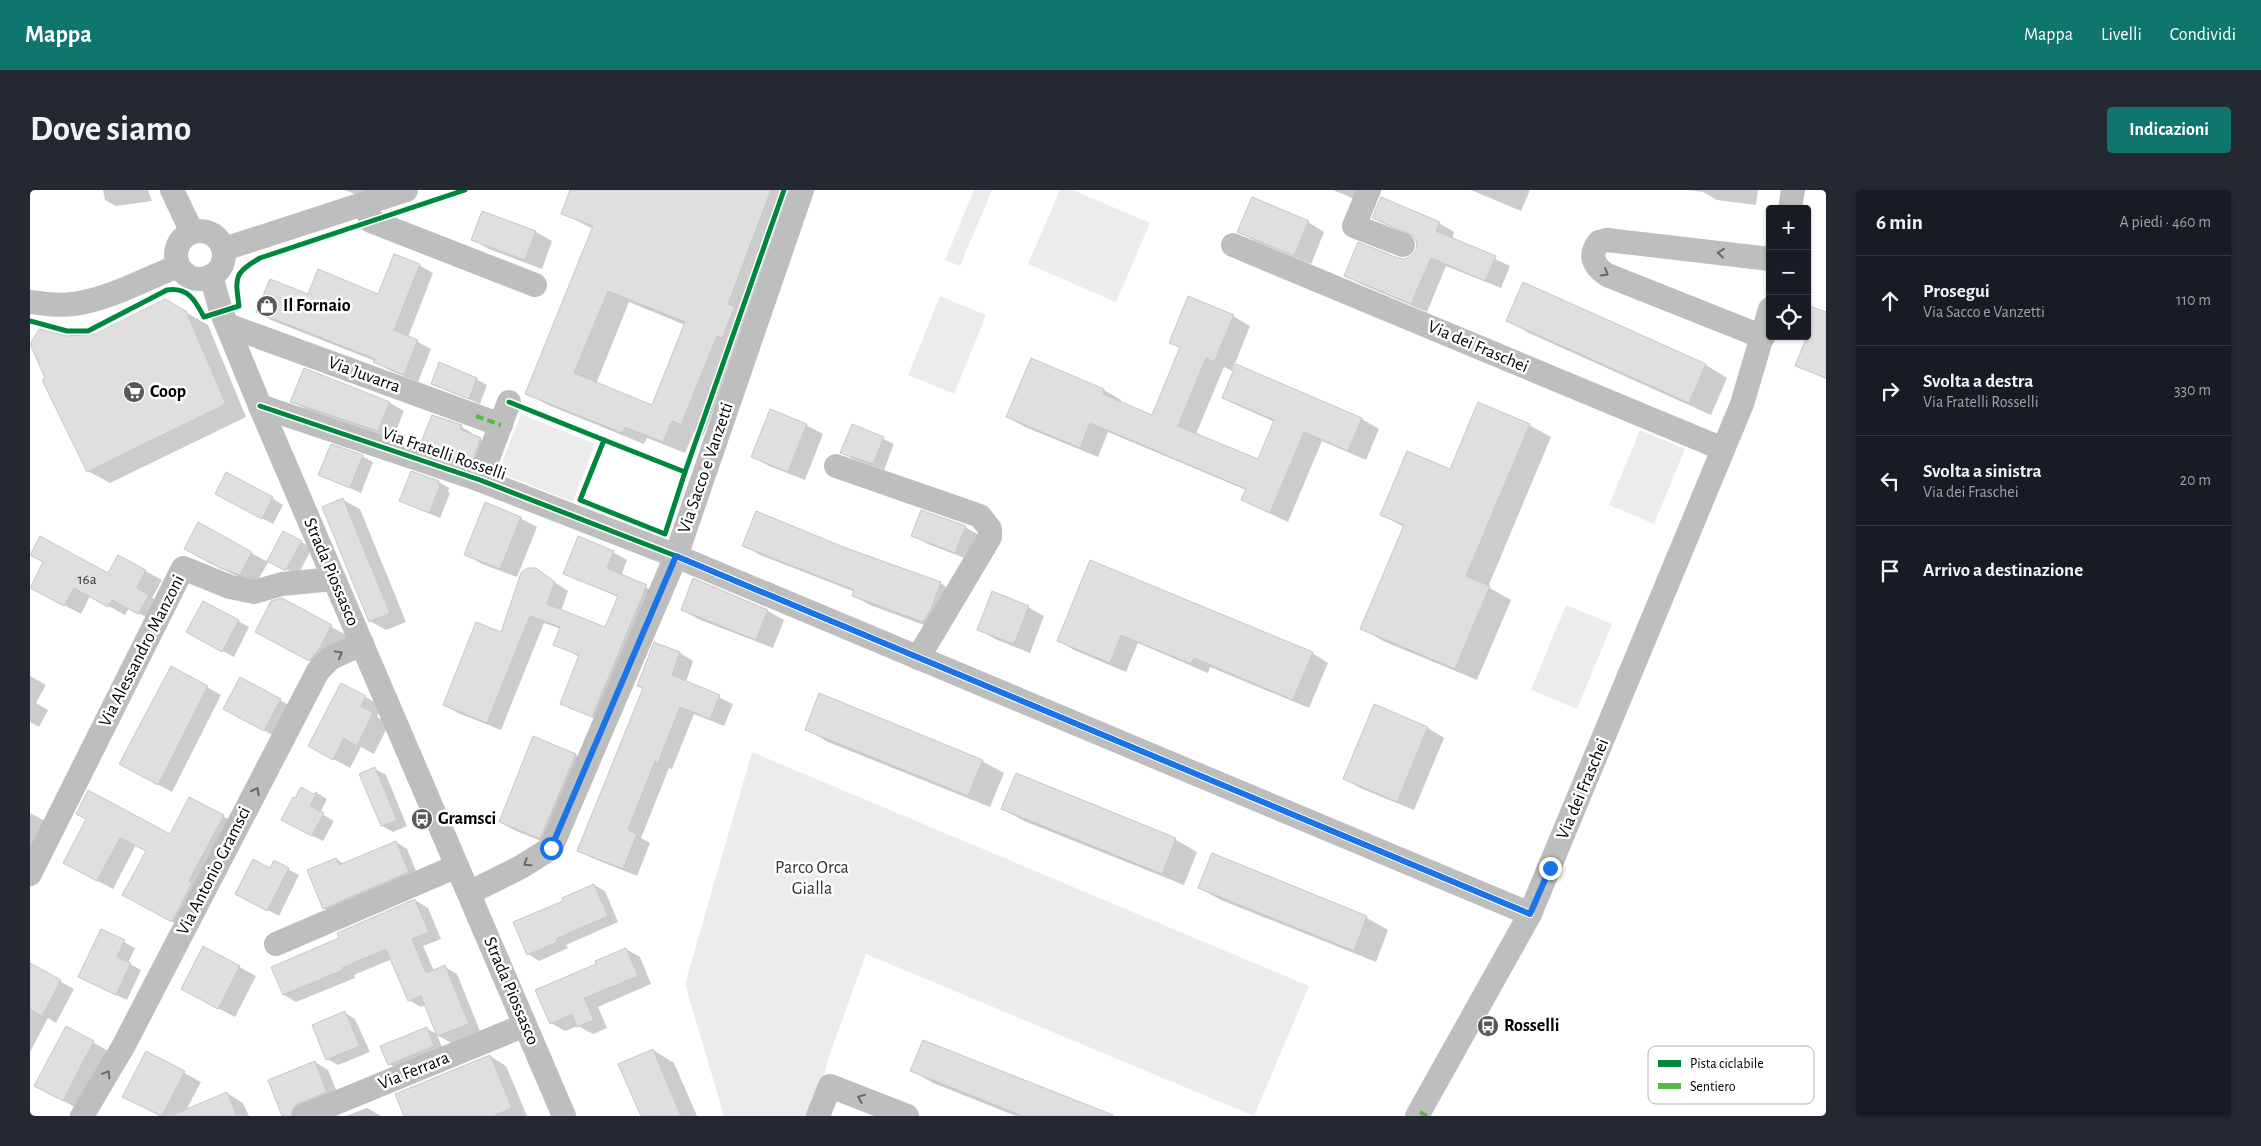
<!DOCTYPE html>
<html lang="it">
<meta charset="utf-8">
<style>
:root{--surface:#171b24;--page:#242831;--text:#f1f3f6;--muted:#9ea1a6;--line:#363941;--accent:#0f766e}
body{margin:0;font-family:"Alegreya Sans",sans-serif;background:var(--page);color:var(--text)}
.controls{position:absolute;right:15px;top:15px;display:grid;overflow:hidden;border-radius:5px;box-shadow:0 1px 4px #0004}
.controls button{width:45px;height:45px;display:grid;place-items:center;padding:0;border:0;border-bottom:1px solid var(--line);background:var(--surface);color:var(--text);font:25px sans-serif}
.stop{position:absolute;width:15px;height:15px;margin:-11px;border:4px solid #1a73e8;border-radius:50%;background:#fff}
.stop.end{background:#1a73e8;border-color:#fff;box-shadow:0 1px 5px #0008}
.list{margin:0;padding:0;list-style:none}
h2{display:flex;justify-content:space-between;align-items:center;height:65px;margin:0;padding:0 20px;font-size:21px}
h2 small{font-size:16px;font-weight:400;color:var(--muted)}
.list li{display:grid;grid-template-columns:32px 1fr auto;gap:15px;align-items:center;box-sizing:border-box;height:90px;padding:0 20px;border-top:1px solid var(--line)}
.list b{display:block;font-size:19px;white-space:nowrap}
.list p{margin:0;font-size:16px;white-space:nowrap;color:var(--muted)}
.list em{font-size:16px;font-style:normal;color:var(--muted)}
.icon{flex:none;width:28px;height:28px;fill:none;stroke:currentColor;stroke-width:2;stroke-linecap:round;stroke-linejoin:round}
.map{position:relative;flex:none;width:1796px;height:926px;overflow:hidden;border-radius:5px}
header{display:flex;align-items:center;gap:30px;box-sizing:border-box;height:70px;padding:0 25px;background:var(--accent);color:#fff}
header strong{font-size:24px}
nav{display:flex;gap:28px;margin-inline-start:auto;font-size:18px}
.intro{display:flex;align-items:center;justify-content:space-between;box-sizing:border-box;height:120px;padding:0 30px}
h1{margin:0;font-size:35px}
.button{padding:12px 22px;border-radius:5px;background:var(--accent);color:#fff;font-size:18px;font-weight:700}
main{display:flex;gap:30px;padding:0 30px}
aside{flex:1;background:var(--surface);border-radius:5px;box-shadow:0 1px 4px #0004}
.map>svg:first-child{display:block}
</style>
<header>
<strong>Mappa</strong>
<nav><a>Mappa</a><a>Livelli</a><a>Condividi</a></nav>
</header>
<div class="intro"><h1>Dove siamo</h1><a class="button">Indicazioni</a></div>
<main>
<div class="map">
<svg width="1796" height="926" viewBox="0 0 1796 926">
<rect width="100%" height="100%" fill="#fff"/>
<g fill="#ececec">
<polygon points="944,0 962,0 930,76 915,70"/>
<polygon points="1030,0 1043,0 1120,33 1086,112 998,74"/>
<polygon points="910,106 956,125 924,204 878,185"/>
<polygon points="491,224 565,254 543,312 468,282"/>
<polygon points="1610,240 1655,259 1624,334 1579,315"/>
<polygon points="1536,415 1582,434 1547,519 1501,500"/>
<polygon points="722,562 1279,796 1224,926 836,764 798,869 785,926 694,926 655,794"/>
</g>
<g fill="#0003" fill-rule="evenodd">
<polygon points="73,0 118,0 122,11 86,16 75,10"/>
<polygon points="315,0 341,0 327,5"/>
<path d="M541,0H767L709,157L673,246L664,242L655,263L617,248L614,254L518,215L497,203L563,39L533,23ZM599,112L655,135L622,216L566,194Z"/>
<polygon points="1303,0 1337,0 1331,12"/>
<polygon points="1441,0 1500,0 1491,21"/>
<polygon points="1657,0 1728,0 1726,15 1687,10 1673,2"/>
<polygon points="1344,28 1409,33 1424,42 1422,49 1480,76 1471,98 1416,76 1397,122 1331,94 1316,85 1368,69 1375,70 1382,67 1387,61 1388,53 1386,48"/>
<polygon points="1278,32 1294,42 1281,74 1225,51 1209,42"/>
<polygon points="506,42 522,51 512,79 459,59 443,50"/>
<polygon points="389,75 403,83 378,147 401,159 388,192 359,180 345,171 241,130 228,122 278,106 348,105"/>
<polygon points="1494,94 1676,175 1697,188 1681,225 1499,143 1478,131"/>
<polygon points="135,110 178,135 216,227 80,293 58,281 17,188 35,147 65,145"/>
<polygon points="1796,123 1796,189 1767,175 1781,140"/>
<polygon points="1203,126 1220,136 1202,181 1194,177 1166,244 1229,270 1245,232 1211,217 1193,207 1332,229 1349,239 1336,270 1292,251 1258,332 1212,310 1216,300 1078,242 1068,267 995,237 977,227 1001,170 1074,200 1091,210 1090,213 1122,226 1150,158 1141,152"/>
<polygon points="275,179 360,213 374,221 363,248 276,219 262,211"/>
<polygon points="446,189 457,195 450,214 402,193"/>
<polygon points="403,226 432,237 442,243 441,245 461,255 453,278 402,261 391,255"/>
<polygon points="776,235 793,244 775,290 739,276 723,267"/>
<polygon points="823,235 864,254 854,280 823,269 812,262"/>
<polygon points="1499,235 1521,247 1458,397 1481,410 1447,490 1353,451 1332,438 1374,337 1352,325 1421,281"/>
<polygon points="332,266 343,272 331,303 290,285"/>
<polygon points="381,283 409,292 419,298 418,302 420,303 410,328 370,311"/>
<polygon points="242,308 253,315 243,334 197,310"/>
<polygon points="313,310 330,319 376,432 356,440 340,431"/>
<polygon points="490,328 507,337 487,387 452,374 436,364"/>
<polygon points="168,334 238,372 253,342 282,358 268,385 239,371 226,393 208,387 172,368"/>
<polygon points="935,337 951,346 942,371 898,354 882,345"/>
<polygon points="713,355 816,359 910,393 926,403 910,441 840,415 824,406 825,402 730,365"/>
<polygon points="583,362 597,370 591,386 630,404 576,534 531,513 550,467 525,454 531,439 514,433 471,540 428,523 414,515 472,443 505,380 538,401 531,421 576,439 588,407 534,383"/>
<polygon points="88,366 132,390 122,408 134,415 125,432 99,418 95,425 60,406 51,424 17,406 78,385"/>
<polygon points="1061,372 1282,463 1298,473 1279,518 1180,477 1178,483 1108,453 1096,482 1044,460 1028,450"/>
<polygon points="252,410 318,446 304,471 296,479 243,451"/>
<polygon points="173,412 219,437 204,467 168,448"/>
<polygon points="998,417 1014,426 1000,463 965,449 948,439"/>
<polygon points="652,419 738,421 754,430 743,458 668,429"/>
<polygon points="625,454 650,463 663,471 656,492 703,514 694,536 664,524 642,579 639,578 611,648 620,653 607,686 562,668 549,660 614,499 608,495"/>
<polygon points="0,486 16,495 6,513 18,520 9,537 0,532"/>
<polygon points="311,494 352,516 347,527 359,534 344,564 331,557 320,578 296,565"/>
<polygon points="177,497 191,505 142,602 105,582"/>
<polygon points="250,510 266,519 250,549 211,528"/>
<polygon points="1345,516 1398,538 1414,548 1384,620 1330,598 1314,588"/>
<polygon points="776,539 952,571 974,583 960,617 798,552"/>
<polygon points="504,548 546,565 562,575 526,657 486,641 470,632"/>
<polygon points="345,579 356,585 377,636 363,642 352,636"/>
<polygon points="986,585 1146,650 1167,662 1154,695 994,631 973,619"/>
<polygon points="287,603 297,609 290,623 304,631 293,651 263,636 283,605"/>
<polygon points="0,623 28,638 0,674"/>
<polygon points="193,626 208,635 158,740 109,713 117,661 106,655 83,699 49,681 57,629 140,645"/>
<polygon points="366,652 377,659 389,688 305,724 294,718 306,669 314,674"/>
<polygon points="1182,665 1337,728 1358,740 1346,772 1191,710 1169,698"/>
<polygon points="244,672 269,685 249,726 217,709"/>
<polygon points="564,695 575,701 588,732 536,755 538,758 509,771 498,764 535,711"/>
<polygon points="385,710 398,718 411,749 393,756 404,781 415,777 427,784 450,841 421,853 407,845 414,862 370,880 359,874 396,838 408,845 396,815 391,817 379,810 362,769 324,785 325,788 266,812 254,805 311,749"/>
<polygon points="72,740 105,758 98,773 111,780 97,810 60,793"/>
<polygon points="174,758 226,786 205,827 169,808"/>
<polygon points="596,759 610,767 621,794 568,817 577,838 563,844 548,836 535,841 521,833 568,775"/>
<polygon points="0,775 44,799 26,833 18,828 0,862"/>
<polygon points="315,823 325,829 340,862 308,875 297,869"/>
<polygon points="37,837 80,862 49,919 22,905"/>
<polygon points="623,860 644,873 667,926 612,926"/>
<polygon points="117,863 171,892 153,926 129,926 94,907"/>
<polygon points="460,866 476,876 497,926 375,926"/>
<polygon points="285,872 298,880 310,909 276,926 254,926"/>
<polygon points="882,881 1082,926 986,926 903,893"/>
<polygon points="197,903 213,913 219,926 165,926"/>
<polygon points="337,918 351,926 316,926"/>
</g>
<g fill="#dfdfdf" stroke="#c7c7c7" fill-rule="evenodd">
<path d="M540,0H741L698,114L705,117L692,148L687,146L651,235L642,231L633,252L595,237L592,243L495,204L563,36L531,24ZM578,101L655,132L622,215L544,183Z"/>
<polygon points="1222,7 1279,31 1264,66 1207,42"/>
<polygon points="1351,7 1410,32 1406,41 1466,66 1455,91 1401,68 1381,114 1314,86 1328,52 1368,68 1375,69 1381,66 1386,60 1387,53 1383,46 1342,28"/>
<polygon points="452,21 506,41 495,70 441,50"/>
<polygon points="364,64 390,74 364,140 388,150 374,185 343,172 345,169 226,122 240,89 278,104 288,79 348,104"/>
<polygon points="1493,92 1676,174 1659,213 1476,131"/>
<polygon points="1158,106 1204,125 1184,172 1176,168 1148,236 1228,269 1244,230 1192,208 1206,174 1332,228 1318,261 1274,242 1240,323 1211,310 1216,299 1060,233 1050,258 976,227 1001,168 1074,199 1073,204 1122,225 1150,157 1139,153"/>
<polygon points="135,109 156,121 196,214 57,282 12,190 15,188 0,154 9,139 35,146 65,144"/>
<polygon points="1777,115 1796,122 1796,188 1765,176 1777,146"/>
<polygon points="409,172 447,188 439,209 401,194"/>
<polygon points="274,178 360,212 348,241 260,212"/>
<polygon points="1448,212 1500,234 1436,386 1460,396 1425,479 1330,439 1374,335 1350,325 1377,261 1420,279"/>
<polygon points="740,219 777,234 758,282 721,267"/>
<polygon points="402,225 432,235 430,239 451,248 442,273 390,255"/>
<polygon points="822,234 854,247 843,274 810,263"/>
<polygon points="301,254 333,265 320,298 288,285"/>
<polygon points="381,281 409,291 408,295 410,296 399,323 369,311"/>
<polygon points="196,282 243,307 232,329 185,304"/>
<polygon points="313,308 360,423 339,432 292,317"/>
<polygon points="455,312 491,327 470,379 434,365"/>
<polygon points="891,320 936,336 925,363 881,346"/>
<polygon points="726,321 816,358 911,392 901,419 893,432 822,406 824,400 712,356"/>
<polygon points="168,332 222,362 210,385 190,378 154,359"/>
<polygon points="253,341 272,351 256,380 254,380 237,371"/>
<polygon points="10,346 78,383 88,365 116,380 107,398 119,405 108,424 82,410 78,417 44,398 34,416 0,398 13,372 0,365"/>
<polygon points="548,346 584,361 577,378 617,395 562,527 530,514 549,465 523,455 530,437 500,426 457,533 413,515 446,432 471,442 491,383 497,378 506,378 525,392 517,414 575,437 588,406 533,384"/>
<polygon points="1060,370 1283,462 1263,510 1164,468 1161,474 1091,445 1080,473 1027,451"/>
<polygon points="663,388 738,420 726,450 651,420"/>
<polygon points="962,401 999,416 984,454 947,440"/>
<polygon points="252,408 302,435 288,461 279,471 225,442 241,411"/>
<polygon points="173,411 209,430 192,462 156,442"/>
<polygon points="624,452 650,462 642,485 690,505 680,529 650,517 628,573 625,571 598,640 607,644 593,679 547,661 613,498 607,496"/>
<polygon points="141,476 178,496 128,595 89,574"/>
<polygon points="210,487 251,509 234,541 193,519"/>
<polygon points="311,493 336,506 331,516 343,523 327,556 314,548 303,570 278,556"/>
<polygon points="789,503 953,570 938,606 775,540"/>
<polygon points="1344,514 1398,537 1367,612 1313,589"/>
<polygon points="503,546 546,564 510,649 469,632"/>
<polygon points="345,577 367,630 351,636 329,584"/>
<polygon points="986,583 1146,648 1132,684 971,619"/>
<polygon points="271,597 283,604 287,602 280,616 294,623 282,646 251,630 263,607 265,608"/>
<polygon points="58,600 140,644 159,607 194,625 159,691 162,693 142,732 92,705 116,661 90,648 67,691 33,673 56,629 46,624"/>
<polygon points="366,651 379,682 293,719 277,680 306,668 309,675"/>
<polygon points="1182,663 1337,726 1324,761 1168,698"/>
<polygon points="223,669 240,678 244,670 259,678 237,721 205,704"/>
<polygon points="564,694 578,726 526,749 528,752 497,765 483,732 533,711 532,708"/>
<polygon points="385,709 399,742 382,749 396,783 415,775 439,834 407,846 391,806 378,811 356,759 312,778 313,780 253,805 241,777 309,748 307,743"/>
<polygon points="71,739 95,750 87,767 101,773 86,805 48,787"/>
<polygon points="173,756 210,776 188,819 151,799"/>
<polygon points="596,758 608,786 554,808 564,830 547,837 542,824 520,834 505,800 566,774 565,771"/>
<polygon points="0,773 31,790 12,826 0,819"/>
<polygon points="315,821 330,856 296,870 282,835"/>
<polygon points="36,836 64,851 33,911 4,896"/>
<polygon points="397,837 404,856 358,875 350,856"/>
<polygon points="893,850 1083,925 1083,926 993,926 880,881"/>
<polygon points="623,859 651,926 611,926 588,874"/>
<polygon points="116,861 155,881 132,926 92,907"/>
<polygon points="460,865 482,918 463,926 374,926 365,904"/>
<polygon points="285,871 297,902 268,914 263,918 261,926 252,926 238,890"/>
<polygon points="197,902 207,926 140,926"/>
</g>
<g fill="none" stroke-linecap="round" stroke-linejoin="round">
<g stroke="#bebebe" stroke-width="24">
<polyline points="142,0 162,42"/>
<polyline points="1339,0 1324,36 1373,55"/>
<polyline points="335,14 341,31 505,95"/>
<polyline points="1760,19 1763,0"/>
<circle cx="170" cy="65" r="24"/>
<polyline points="1203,55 1693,259"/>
<polyline points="194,59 376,0"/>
<polyline points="181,86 191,121 230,216 534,926"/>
<path d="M0,112C14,114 28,116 43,114C77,110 116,89 148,76"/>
<polyline points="197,135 471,235"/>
<path d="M1733,147L1577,85C1564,76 1558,66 1569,52L1577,50L1740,69"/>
<polyline points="230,216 450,290 646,366 1500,724"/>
<polyline points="806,276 950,326 960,339 960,347 888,468"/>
<polyline points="450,290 479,212"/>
<polyline points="0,684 153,378 200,397 224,402 252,394 304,389"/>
<polyline points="439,703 491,677 521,658 646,366 772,0"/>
<polyline points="246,754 427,676"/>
<polyline points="52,926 94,855 288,481 301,468 332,454"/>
<polyline points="274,926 495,835"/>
<polyline points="788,926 800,896 877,926"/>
<polyline points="1387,926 1500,724 1712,214 1740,119"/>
</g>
<g stroke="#58b947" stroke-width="4" stroke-dasharray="8 4" stroke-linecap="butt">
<polyline points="446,226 471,235"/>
<polyline points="1390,922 1397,926"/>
</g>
<g stroke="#fff" stroke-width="8">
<g id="cycleway">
<path d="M0,131L37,141H58L137,100C158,97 165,110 174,127L209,116C205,87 204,83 230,68L435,0"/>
<polyline points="479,212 574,250 550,310 635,344 655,282 754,0"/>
<polyline points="230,216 450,290 646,366 1500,724"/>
<polyline points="574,250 655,282"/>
</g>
</g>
<use href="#cycleway" stroke="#00873e" stroke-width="5"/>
</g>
<defs><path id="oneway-chevron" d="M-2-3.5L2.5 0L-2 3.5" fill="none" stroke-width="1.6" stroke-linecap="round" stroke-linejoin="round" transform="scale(1.25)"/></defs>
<g stroke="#686868">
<use href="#oneway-chevron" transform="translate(1691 63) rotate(-174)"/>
<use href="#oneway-chevron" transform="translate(1575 83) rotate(31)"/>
<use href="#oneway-chevron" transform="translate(309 464) rotate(-29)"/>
<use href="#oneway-chevron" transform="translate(226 601) rotate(-63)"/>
<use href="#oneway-chevron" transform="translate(497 673) rotate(147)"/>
<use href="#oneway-chevron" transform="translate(77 884) rotate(-59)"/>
<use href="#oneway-chevron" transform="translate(831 908) rotate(-158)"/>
</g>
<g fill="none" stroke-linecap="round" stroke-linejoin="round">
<polyline stroke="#1a73e8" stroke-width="6" points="521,658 646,366 1500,724 1520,678"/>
</g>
<defs>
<g id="shop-disc" transform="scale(1.125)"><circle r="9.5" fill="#595959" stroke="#fff"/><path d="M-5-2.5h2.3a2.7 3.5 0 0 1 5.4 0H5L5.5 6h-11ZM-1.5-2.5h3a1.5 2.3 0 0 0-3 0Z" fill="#fff"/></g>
<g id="supermarket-disc" transform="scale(1.125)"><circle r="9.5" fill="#595959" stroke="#fff"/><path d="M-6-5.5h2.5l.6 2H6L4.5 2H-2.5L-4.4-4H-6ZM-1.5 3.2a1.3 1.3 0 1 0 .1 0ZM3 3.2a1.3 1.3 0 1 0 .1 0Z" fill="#fff"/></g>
<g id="bus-disc" transform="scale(1.125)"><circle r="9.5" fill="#595959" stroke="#fff"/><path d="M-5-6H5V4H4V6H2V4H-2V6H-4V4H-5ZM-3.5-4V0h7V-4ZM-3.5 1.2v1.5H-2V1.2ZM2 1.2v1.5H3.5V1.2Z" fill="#fff"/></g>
</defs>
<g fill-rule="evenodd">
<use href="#shop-disc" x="237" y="116"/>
<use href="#supermarket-disc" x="104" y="202"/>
<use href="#bus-disc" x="392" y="629"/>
<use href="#bus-disc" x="1458" y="836"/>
</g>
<g text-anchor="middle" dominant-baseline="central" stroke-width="5" stroke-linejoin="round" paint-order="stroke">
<g font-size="15" fill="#383838">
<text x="57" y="389">16a</text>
</g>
<g font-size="18" font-weight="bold" fill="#000" stroke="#fff" text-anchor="start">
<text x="253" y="116">Il Fornaio</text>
<text x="120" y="202">Coop</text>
<text x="408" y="629">Gramsci</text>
<text x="1474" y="836">Rosselli</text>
</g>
<g font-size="18" fill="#000" stroke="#fff">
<text transform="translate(1448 157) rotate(23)">Via dei Fraschei</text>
<text transform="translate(334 185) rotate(20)">Via Juvarra</text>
<text transform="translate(414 264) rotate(19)">Via Fratelli Rosselli</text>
<text transform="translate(676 278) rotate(-71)">Via Sacco e Vanzetti</text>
<text transform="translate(301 382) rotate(67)">Strada Piossasco</text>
<text transform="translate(112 461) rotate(-63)">Via Alessandro Manzoni</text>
<text transform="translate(1553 599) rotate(-67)">Via dei Fraschei</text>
<text transform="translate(184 681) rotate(-63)">Via Antonio Gramsci</text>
<text transform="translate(481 801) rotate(67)">Strada Piossasco</text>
<text transform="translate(384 881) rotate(-22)">Via Ferrara</text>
</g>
<g font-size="18" fill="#333" stroke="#fff">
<text x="782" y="678">Parco Orca<tspan x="782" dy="21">Gialla</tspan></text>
</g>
</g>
<rect x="1618" y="856" width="166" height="58" rx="8" fill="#fff" stroke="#b2b2b2" stroke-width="1"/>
<rect x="1628" y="870" width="23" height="7" fill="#00873e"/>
<rect x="1628" y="893" width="23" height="6" fill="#58b947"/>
<g font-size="14" fill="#000">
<text x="1660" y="878">Pista ciclabile</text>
<text x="1660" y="901">Sentiero</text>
</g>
</svg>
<div class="controls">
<button>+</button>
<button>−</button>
<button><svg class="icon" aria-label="locate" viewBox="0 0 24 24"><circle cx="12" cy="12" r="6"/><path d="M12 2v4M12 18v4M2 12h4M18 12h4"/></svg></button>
</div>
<div class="stop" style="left:521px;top:658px"></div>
<div class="stop end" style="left:1520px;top:678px"></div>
</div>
<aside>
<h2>6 min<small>A piedi · 460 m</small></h2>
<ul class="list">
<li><svg class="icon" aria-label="ahead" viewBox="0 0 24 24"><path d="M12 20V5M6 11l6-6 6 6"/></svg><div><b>Prosegui</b><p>Via Sacco e Vanzetti</p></div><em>110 m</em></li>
<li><svg class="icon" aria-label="right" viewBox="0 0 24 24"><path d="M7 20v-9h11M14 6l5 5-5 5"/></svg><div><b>Svolta a destra</b><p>Via Fratelli Rosselli</p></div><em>330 m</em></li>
<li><svg class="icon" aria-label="left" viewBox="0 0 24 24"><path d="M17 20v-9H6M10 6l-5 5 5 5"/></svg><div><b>Svolta a sinistra</b><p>Via dei Fraschei</p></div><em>20 m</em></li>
<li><svg class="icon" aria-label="arrive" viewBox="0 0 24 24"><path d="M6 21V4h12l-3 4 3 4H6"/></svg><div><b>Arrivo a destinazione</b></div></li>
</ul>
</aside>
</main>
